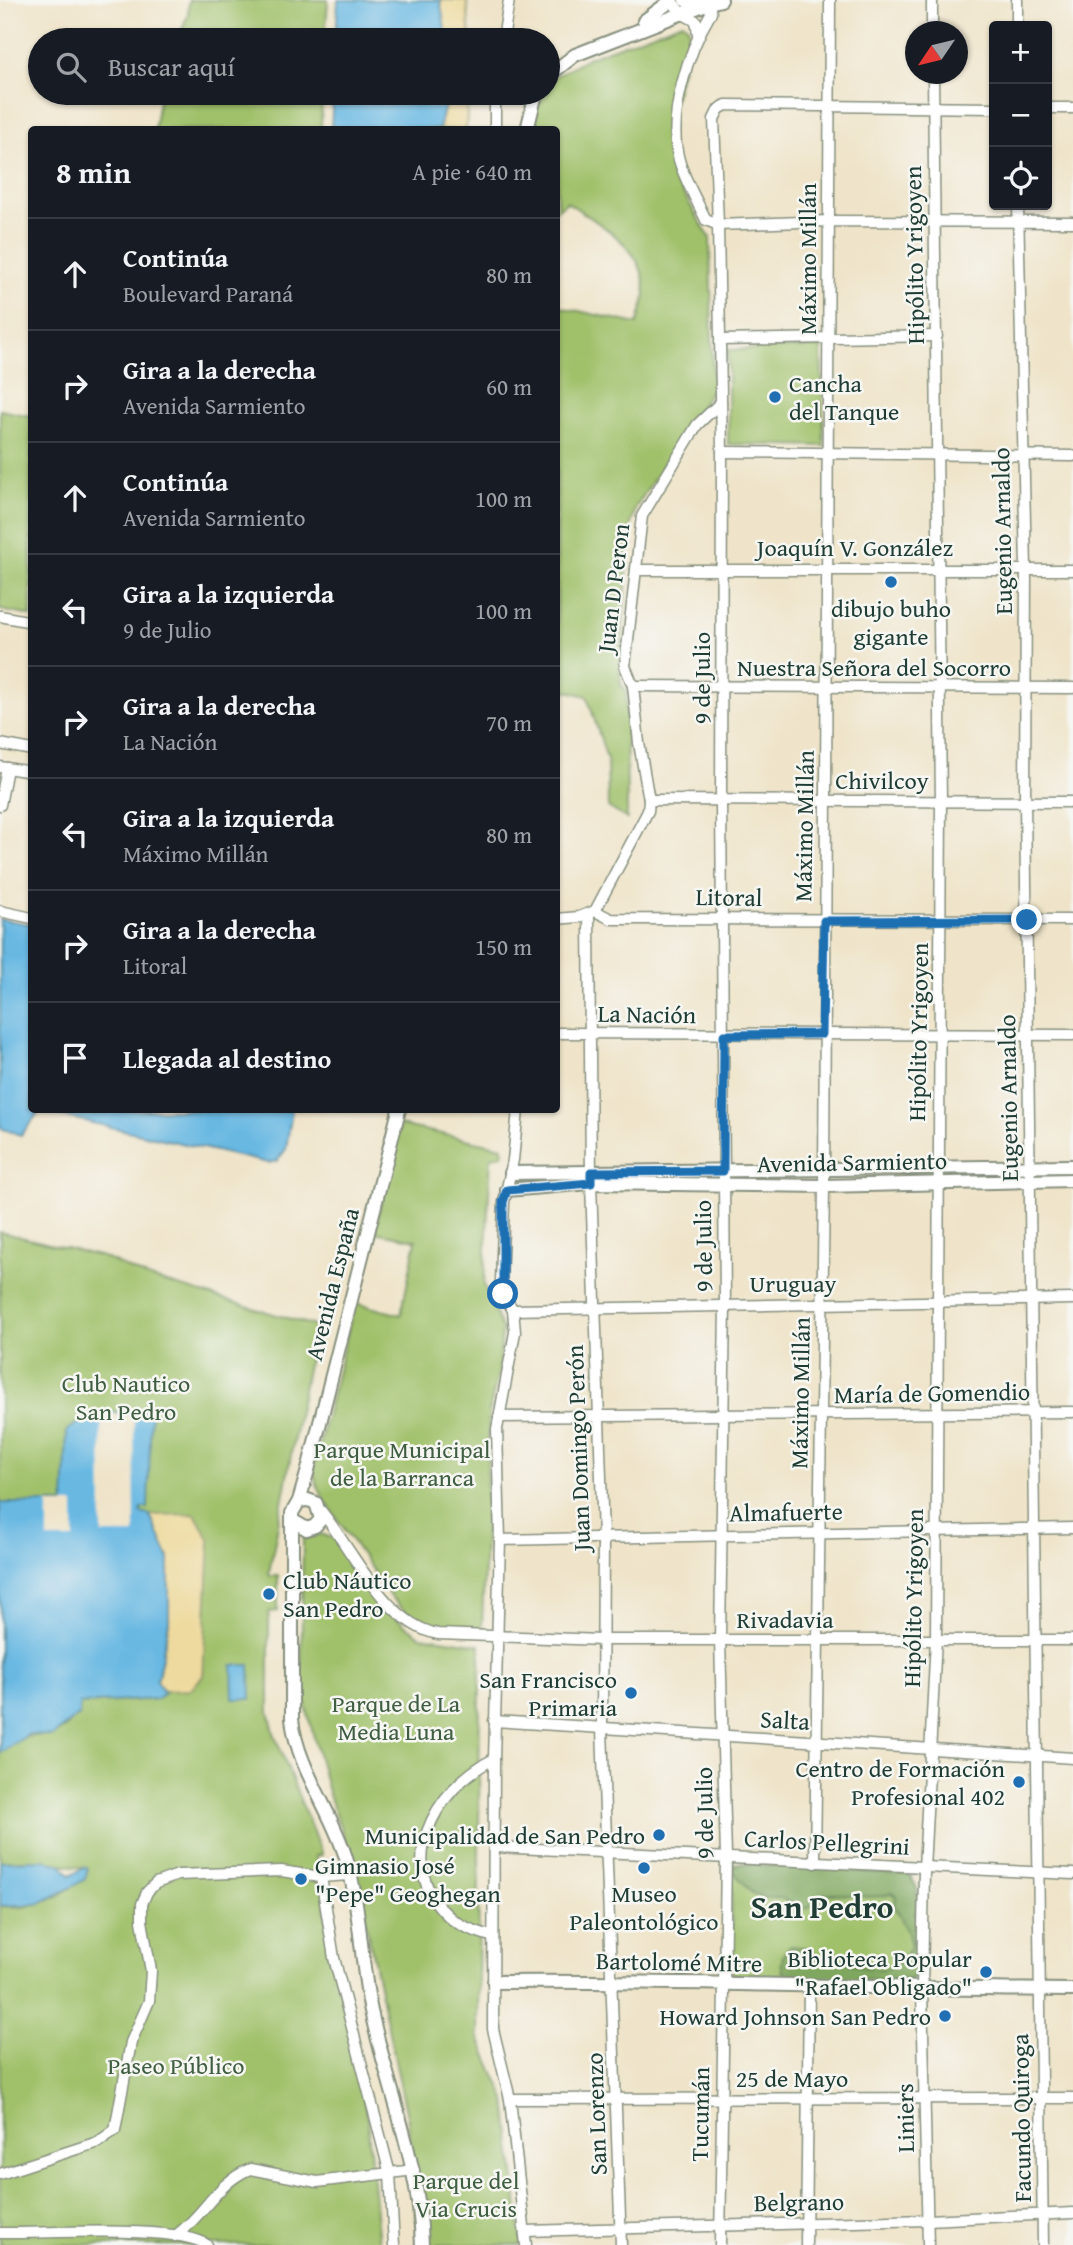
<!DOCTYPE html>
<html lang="es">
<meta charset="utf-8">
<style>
:root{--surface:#171b24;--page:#242831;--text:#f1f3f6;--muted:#9ea1a6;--line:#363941}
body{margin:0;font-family:"Gentium Book Plus",serif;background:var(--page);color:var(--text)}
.controls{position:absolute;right:21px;top:21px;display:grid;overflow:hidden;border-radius:7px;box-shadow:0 2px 5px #0004}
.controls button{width:63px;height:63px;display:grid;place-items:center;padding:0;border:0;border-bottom:2px solid var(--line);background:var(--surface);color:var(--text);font:35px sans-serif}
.compass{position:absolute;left:905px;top:21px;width:63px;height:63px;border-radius:50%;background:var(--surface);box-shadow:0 2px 5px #0004;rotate:235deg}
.stop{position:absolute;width:21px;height:21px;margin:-16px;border:5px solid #1f6fb2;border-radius:50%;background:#fff}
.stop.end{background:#1f6fb2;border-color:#fff;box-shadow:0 2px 7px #0008}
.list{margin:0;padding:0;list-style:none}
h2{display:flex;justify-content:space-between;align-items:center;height:91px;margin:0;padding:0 28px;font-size:30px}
h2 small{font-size:23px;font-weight:400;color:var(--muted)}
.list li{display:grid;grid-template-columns:46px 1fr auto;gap:21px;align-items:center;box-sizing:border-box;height:112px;padding:0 28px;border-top:2px solid var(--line)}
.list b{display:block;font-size:26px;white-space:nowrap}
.list p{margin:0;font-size:23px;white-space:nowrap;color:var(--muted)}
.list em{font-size:23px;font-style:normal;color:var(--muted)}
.icon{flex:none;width:38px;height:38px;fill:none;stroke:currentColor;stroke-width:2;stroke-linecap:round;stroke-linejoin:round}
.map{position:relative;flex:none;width:1073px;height:2245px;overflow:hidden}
.search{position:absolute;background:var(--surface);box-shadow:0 2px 5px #0004;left:28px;top:28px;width:532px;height:77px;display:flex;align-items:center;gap:18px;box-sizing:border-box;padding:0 24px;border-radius:38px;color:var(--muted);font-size:26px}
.panel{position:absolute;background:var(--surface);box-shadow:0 2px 5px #0004;left:28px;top:126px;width:532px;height:987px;border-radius:7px}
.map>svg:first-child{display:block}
</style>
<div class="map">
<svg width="1073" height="2245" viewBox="0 0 1073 2245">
<rect width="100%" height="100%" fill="#f6f6f2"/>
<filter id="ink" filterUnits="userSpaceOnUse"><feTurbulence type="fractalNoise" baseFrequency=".0143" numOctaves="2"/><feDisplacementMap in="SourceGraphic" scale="14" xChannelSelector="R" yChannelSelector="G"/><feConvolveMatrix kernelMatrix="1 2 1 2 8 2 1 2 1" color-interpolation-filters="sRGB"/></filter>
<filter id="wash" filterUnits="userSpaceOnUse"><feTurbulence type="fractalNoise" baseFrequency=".00686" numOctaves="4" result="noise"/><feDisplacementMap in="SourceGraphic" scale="28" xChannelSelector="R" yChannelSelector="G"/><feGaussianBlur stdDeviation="1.57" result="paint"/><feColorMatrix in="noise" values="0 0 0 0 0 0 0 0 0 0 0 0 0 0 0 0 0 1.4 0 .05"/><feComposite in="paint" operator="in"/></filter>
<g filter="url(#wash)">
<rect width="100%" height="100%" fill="#efe4c9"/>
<g fill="#a0c16a" stroke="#607f4f" stroke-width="2">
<polygon points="189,0 328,0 325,40 178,40 188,14"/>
<path d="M683,22L689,28V43L666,131L680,188L710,238L713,388L636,507L630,528L620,675L621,685L626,690L627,819L608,807L607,759L587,696L557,688L556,306L637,324C640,315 645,302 645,292C645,246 599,224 567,202L557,210L556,130L534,129V117L544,93H548L551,79L587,58Z"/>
<polygon points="160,93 322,93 321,129 154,130"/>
<polygon points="821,347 824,446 728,444 728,350"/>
<polygon points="0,410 31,416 31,616 0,610"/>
<polygon points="400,1125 503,1147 502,1155 491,1157 484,1285 502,1330 499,1371 489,1411 482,1630 441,1628 410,1617 390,1596 325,1501 317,1485 313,1469 355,1303 401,1315 416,1240 374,1232"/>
<path d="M0,1232L103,1257L147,1277L315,1326L269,1573L270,1576H278V1611L269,1612V1712L275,1736L322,1855L315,1856L324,1884L329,1955L352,2037L367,2118L379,2245H0V1906L24,1907L56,1897L84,1879L88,1869L42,1860L0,1861V1753C23,1725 53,1744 69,1724C73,1719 76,1711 79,1704L156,1699L164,1693L135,1534L0,1516Z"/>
<polygon points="321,1534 338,1540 386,1610 409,1628 421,1636 480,1645 478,2036 506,2100 522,2245 419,2245 408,2121 353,1863 328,1792 301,1687 303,1539"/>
<polygon points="731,1863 910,1875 917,1888 917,1975 908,1981 732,1975"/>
</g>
<path fill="#80a75e" stroke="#507249" stroke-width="2" d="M740,1863L910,1875L917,1888V1975L910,1980L793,1979L783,1972C780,1961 782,1953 790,1946L809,1948L819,1959L826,1956C861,1964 890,1985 911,1947L908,1932L894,1905L896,1898L893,1893C869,1902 847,1892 822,1894L814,1905L803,1909L781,1898H766L752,1893L731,1869Z"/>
<g fill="#eeda9e" stroke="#868c69" stroke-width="2">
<polygon points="440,0 467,0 470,40 447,40"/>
<polygon points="448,93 468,93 466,129 439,130"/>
<polygon points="195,1514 210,1541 203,1676 190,1690 164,1691 157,1681 169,1623 169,1558 150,1515"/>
</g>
<g fill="#67b8e2" stroke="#437a8b" stroke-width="2">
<polygon points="338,0 440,0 447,40 336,40"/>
<polygon points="333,93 448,93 439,129 331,129"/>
<polygon points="0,919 31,924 32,1110 292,1110 286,1149 277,1161 268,1163 40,1111 21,1135 0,1128"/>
<polygon points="151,1410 148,1508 142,1508 141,1513 150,1515 169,1558 169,1622 157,1681 164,1693 156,1699 80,1704 79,1715 52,1736 29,1734 0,1753 0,1503 64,1503 67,1430 93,1414"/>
<polygon points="232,1665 250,1665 251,1699 233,1699"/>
<polygon points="42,1860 60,1863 70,1875 86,1867 88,1869 85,1879 74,1886 38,1904 0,1906 0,1861"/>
</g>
<g fill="#efe4c9">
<polygon points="101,1414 134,1414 135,1534 102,1534"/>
<rect x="48" y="1504" width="26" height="35"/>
</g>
</g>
<g filter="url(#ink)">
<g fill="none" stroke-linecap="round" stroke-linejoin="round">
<g stroke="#87907e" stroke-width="13">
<g id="minor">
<polyline points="671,0 681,13 696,21 698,35"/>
<path d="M708,0L711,13C688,51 667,116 679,160C685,181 697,201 706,220L718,225L722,452L721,800L725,1304L720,1640L726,1857L720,2245"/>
<polyline points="932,0 932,32"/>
<polyline points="1017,0 1017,26"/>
<polyline points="503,40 509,0"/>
<polyline points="495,93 495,130"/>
<polyline points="994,108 726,105 719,109 714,119 718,225 829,221 1073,222"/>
<polyline points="1047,108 1073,108"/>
<polyline points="1018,205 1026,569 1025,802 1043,2245"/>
<polyline points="721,340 937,336"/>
<polyline points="722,452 1073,456"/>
<polyline points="636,570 1073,570"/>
<polyline points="0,616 32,622"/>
<polyline points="633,686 1073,688"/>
<polyline points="0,744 32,750"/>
<polyline points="0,767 32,772"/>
<polyline points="649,800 1073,802"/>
<polyline points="0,805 7,768"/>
<polyline points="0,911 32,918"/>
<polyline points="595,911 611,919 1073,920"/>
<polyline points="589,915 591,1183 603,1537 602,1729 621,2245"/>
<polyline points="556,919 579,917 595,911 648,811 649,800 639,743 633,686 625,666 642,516 697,425 721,402"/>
<polyline points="556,1033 1073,1035"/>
<polyline points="518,1110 513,1160 504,1202 501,1281 503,1294 513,1310 515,1332 497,1429 500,1540 494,1759 493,2029 510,2099 526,2245"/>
<polyline points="513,1310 1073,1299"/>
<polyline points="499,1417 1073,1412"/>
<path d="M321,1511C353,1550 385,1624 438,1634L602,1640H1073"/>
<polyline points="500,1540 1073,1528"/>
<polyline points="494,1721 1073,1758"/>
<polyline points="495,1847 1073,1874"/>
<polyline points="815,1863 824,1186 830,0"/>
<polyline points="321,1877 334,1958 390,2174 394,2245"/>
<path d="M493,1937C479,1932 465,1929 453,1920C390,1869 434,1788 494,1759"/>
<polyline points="510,2099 1073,2098"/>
<polyline points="0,2174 98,2142 115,2130 131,2042 149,2001 151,1971 142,1921 142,1904 147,1892 156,1883 178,1875 281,1871 321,1877 349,1875"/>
<polyline points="526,2231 928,2220 1073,2213"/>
<path d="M0,2233C40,2234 180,2224 207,2245"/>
<path d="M175,2236C204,2216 216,2183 250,2169L317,2182L414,2170"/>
<polyline points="806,2245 809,1988"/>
<polyline points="928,2245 922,1990 924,1869 936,1639 941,802 933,74"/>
</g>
</g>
<g stroke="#87907e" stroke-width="16">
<g id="major">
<polyline points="685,0 709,3 721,0"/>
<polyline points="644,21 672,0"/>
<polyline points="548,76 575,55 709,3"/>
<polyline points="527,130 536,93"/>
<path d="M399,1110L308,1470L299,1501L292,1513V1719C297,1768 332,1811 346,1858C361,1907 360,1961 371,2011C388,2089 420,2165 422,2245"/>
<polyline points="511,1173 1073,1166"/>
<polyline points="507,1190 591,1183 824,1186 1073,1180"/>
<polyline points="295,1522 307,1529 315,1526 321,1519 316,1503 308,1500 299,1501"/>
<path d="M494,1982C687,1980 880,1989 1073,1990"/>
</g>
</g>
<use href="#minor" stroke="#fff" stroke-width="10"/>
<use href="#major" stroke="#fff" stroke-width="12"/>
</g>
</g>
<g fill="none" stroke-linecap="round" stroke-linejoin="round" filter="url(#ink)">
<polyline stroke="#1f6fb2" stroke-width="9" points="503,1294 503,1202 507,1190 591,1183 591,1172 723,1171 724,1035 822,1034 824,921 1027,920"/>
</g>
<g fill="#1f6fb2" stroke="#f6f6f2" stroke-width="2.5">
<circle cx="775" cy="397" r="7"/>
<circle cx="891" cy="582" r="7"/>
<circle cx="269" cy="1594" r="7"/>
<circle cx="631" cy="1693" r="7"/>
<circle cx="1019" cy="1782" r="7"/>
<circle cx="659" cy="1835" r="7"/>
<circle cx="644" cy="1868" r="7"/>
<circle cx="301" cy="1879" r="7"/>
<circle cx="986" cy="1972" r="7"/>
<circle cx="945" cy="2016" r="7"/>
</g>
<g text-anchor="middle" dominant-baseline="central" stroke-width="5" stroke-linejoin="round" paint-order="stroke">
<g font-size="24" fill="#1f3d34" stroke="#f6f6f2">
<text transform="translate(914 255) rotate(-91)">Hipólito Yrigoyen</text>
<text transform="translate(807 259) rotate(-90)">Máximo Millán</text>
<text transform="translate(1002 531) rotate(-91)">Eugenio Arnaldo</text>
<text x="855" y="547">Joaquín V. González</text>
<text transform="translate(613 588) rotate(-83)">Juan D Peron</text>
<text x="874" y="667">Nuestra Señora del Socorro</text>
<text transform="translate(701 678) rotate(-90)">9 de Julio</text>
<text x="882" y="780">Chivilcoy</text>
<text transform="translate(804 826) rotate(-89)">Máximo Millán</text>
<text transform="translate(729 897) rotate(1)">Litoral</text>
<text transform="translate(647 1014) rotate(1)">La Nación</text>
<text transform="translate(918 1032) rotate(-89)">Hipólito Yrigoyen</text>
<text transform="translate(1008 1098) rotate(-91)">Eugenio Arnaldo</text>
<text transform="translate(852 1162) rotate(-1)">Avenida Sarmiento</text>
<text transform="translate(703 1246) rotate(-91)">9 de Julio</text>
<text x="793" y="1283">Uruguay</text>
<text transform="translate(332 1284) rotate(-76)">Avenida España</text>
<text transform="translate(800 1393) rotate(-89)">Máximo Millán</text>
<text transform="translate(932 1393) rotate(-1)">María de Gomendio</text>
<text transform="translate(578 1448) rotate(-92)">Juan Domingo Perón</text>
<text transform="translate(786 1512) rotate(-1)">Almafuerte</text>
<text transform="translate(913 1598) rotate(-89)">Hipólito Yrigoyen</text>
<text x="785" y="1619">Rivadavia</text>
<text transform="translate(785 1720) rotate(3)">Salta</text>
<text transform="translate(704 1813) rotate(-91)">9 de Julio</text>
<text transform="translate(827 1842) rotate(3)">Carlos Pellegrini</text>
<text transform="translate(679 1962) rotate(1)">Bartolomé Mitre</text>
<text x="792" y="2078">25 de Mayo</text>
<text transform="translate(596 2114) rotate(-92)">San Lorenzo</text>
<text transform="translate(700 2114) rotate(-89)">Tucumán</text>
<text transform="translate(905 2118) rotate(-91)">Liniers</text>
<text transform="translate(1021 2118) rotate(-91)">Facundo Quiroga</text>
<text transform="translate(799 2202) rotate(-1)">Belgrano</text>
</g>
<g font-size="24" fill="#1f3d34" stroke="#f6f6f2" text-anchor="end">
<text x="789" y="383" text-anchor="start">Cancha<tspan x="789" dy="28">del Tanque</tspan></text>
<text x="891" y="608" text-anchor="middle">dibujo buho<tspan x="891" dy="28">gigante</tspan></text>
<text x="283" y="1580" text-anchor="start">Club Náutico<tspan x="283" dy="28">San Pedro</tspan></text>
<text x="617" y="1679">San Francisco<tspan x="617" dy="28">Primaria</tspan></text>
<text x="1005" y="1768">Centro de Formación<tspan x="1005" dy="28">Profesional 402</tspan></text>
<text x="645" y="1835">Municipalidad de San Pedro</text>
<text x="315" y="1865" text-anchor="start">Gimnasio José<tspan x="315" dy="28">"Pepe" Geoghegan</tspan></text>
<text x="644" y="1893" text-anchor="middle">Museo<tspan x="644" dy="28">Paleontológico</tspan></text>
<text x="972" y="1958">Biblioteca Popular<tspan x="972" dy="28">"Rafael Obligado"</tspan></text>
<text x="931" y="2016">Howard Johnson San Pedro</text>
</g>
<g font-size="24" fill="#3f5e42" stroke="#f6f6f2">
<text x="126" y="1383">Club Nautico<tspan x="126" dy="28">San Pedro</tspan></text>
<text x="402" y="1449">Parque Municipal<tspan x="402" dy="28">de la Barranca</tspan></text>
<text x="396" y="1703">Parque de La<tspan x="396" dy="28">Media Luna</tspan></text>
<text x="176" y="2065">Paseo Público</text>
<text x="466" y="2180">Parque del<tspan x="466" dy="28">Via Crucis</tspan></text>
</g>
<g font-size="32" font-weight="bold" fill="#1f3d34" stroke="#f6f6f2">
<text x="822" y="1906">San Pedro</text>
</g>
</g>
</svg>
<div class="controls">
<button>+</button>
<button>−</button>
<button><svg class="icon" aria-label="locate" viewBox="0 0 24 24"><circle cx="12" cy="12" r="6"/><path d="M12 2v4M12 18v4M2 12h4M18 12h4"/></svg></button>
</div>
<svg class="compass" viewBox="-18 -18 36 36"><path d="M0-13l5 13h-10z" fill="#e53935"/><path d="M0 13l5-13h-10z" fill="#9ea1a6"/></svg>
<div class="stop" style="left:503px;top:1294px"></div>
<div class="stop end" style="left:1027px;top:920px"></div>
<div class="search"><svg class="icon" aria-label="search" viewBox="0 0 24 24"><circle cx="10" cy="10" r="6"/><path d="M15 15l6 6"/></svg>Buscar aquí</div>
<section class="panel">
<h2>8 min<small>A pie · 640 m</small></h2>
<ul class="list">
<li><svg class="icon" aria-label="ahead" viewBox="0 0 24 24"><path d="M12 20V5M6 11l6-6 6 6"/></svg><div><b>Continúa</b><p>Boulevard Paraná</p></div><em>80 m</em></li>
<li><svg class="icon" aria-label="right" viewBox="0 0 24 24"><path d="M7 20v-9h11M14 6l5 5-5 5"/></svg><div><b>Gira a la derecha</b><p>Avenida Sarmiento</p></div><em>60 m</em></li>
<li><svg class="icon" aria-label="ahead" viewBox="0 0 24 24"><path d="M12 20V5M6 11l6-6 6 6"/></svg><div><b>Continúa</b><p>Avenida Sarmiento</p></div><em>100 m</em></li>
<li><svg class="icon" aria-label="left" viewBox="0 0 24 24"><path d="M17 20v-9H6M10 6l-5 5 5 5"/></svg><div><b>Gira a la izquierda</b><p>9 de Julio</p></div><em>100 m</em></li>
<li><svg class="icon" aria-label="right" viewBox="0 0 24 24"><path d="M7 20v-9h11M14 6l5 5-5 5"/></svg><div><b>Gira a la derecha</b><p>La Nación</p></div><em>70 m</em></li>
<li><svg class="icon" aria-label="left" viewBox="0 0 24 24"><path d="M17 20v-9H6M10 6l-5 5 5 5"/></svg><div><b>Gira a la izquierda</b><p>Máximo Millán</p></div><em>80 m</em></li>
<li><svg class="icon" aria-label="right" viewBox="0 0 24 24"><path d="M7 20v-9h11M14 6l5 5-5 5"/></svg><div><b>Gira a la derecha</b><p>Litoral</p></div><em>150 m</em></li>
<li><svg class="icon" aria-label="arrive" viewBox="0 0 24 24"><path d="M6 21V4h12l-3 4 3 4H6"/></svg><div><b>Llegada al destino</b></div></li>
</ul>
</section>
</div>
